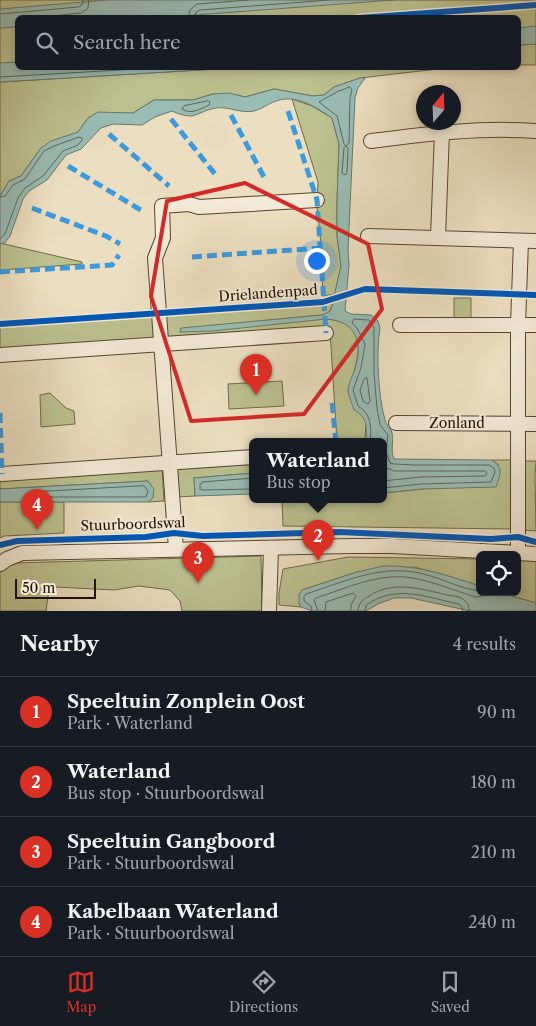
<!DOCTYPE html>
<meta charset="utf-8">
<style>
:root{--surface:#171b24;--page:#20242c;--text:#f1f3f6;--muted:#9ea1a6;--line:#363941;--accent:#d93025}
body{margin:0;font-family:"Libre Caslon Text",serif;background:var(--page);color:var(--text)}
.controls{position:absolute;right:15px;bottom:15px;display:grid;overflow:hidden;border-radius:8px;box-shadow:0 2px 8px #0003}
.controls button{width:45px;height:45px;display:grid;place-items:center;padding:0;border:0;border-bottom:1px solid var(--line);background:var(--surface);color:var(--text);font:25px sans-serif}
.compass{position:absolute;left:416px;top:85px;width:45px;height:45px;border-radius:50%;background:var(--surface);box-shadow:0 2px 8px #0003;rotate:19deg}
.scale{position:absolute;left:15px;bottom:12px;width:81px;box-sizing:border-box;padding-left:5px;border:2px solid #241201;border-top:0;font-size:14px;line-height:18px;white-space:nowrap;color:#241201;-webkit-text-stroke:4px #f3ead7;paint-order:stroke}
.you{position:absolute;left:316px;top:260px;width:18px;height:18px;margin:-12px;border:4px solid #fff;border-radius:50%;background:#1a73e8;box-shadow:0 0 0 8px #1a73e833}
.badge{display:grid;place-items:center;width:32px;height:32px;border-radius:50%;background:var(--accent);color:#fff;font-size:16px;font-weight:700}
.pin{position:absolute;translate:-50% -41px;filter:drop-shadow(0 1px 2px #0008)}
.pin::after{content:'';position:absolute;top:26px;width:18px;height:15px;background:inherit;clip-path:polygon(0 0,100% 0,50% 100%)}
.popup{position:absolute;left:249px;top:438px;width:138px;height:65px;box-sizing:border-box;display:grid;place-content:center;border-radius:8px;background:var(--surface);filter:drop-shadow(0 1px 4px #0005);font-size:16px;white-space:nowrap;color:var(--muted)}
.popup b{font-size:19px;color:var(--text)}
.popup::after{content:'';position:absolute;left:50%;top:100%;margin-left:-10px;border:10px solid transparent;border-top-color:var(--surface)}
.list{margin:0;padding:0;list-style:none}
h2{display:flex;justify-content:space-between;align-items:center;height:65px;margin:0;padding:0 20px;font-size:21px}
h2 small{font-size:16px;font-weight:400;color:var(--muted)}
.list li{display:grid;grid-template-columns:32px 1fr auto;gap:15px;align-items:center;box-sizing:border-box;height:70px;padding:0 20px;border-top:1px solid var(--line)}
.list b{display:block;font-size:19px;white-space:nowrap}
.list p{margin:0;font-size:16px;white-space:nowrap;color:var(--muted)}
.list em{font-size:16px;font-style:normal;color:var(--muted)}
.icon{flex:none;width:28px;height:28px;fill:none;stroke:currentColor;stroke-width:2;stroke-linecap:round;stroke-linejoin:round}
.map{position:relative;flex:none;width:536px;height:611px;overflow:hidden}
.search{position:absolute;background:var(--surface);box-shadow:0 2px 8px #0003;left:15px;right:15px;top:15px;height:55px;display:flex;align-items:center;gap:12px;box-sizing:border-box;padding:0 18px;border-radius:8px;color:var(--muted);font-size:19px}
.sheet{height:345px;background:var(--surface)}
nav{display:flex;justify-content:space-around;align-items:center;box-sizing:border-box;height:70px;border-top:1px solid var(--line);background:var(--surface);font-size:14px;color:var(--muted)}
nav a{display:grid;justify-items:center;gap:2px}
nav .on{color:var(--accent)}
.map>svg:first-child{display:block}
</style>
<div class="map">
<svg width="536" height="611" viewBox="0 0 536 611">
<rect width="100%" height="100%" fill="#ecdfc1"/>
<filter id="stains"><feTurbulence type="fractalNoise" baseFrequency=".004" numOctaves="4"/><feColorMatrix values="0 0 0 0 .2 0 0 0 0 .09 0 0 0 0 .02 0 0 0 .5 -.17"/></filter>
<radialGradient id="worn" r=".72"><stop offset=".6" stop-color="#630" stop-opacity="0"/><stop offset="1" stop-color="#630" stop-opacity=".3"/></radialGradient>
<g fill="#bcc190" stroke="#706a48">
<polygon points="0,0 536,0 536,43 519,44 518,18 18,18 18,68 0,70"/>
<polygon points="536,44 536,65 519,65 519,45"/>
<polygon points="233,68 446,68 360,78 334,87 324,95 313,96 274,89 245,97 237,95 213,94 193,100 154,100 133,113 88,118 78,132 41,148 21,176 9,181 0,196 0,82"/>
<polygon points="292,99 312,106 332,118 339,144 337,202 337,236 341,266 335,294 323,296 321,244 317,208 318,182"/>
<polygon points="0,243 82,262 82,264 0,270"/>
<polygon points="454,298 471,298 471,319 454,318"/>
<path d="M333,303L329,312L322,315L180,329L326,319C372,322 358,361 348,390L366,421L365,442H337L330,331L167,338L165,315Z"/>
<polygon points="154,315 155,339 0,349 0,326"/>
<polygon points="282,381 284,406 229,409 228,384"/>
<polygon points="50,393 66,408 74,411 75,424 41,427 40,395"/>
<polygon points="253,460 253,473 194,478 195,496 176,497 174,466"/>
<polygon points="492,460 514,460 511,529 283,526 282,500 383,500 383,493 422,489 499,465"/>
<polygon points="525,461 536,461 535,476 536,531 523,530"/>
<polygon points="0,464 1,479 162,467 164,501 148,502 153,498 148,481 0,489"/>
<polygon points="0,502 64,502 64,533 4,536 0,538"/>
<polygon points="261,556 262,611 182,611 180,601 170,590 139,586 114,590 55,587 49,589 46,611 0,611 0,572 13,563"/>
<polygon points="348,557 480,559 480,586 415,567 357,572 302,590 299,603 301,607 279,605 279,593 283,569"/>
<polygon points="517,560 536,561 536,603 497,592 517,592"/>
</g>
<g fill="#99bcb4" stroke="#6a786c">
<polygon points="107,0 394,0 169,17 18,18 17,27 0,28 0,9"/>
<polygon points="536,26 536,44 519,45 519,28"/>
<polygon points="17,62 18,68 233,68 0,82 0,63"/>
<path d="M360,78H365L358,88L355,98L348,250L349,265L345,311L351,314L371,315L378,321L380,328C376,352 378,396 385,420C386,426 391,427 392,433C394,442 390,450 394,459L492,460C504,469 500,474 496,487L422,489L383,493V442H365C368,429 367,416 354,410C352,404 349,397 348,391C348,384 353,375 355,369C363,343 357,321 326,319L213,331L180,332L181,328L322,315L329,312L331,309L341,266L337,236V202L339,144L332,118C317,108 298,95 279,100C270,102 263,109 254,111C242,114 228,106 216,108C194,112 197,122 172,111L155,117L142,125L113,124L101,128L81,149L66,155L47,180L29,191L23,199L10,236L4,244L0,243V196L9,181L21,176L41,148L51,141L78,132L88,118L98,112L133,113L154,100H193L213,94L229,93L245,97L274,89L313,96L324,95L334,87Z"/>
<polygon points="253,473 253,494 195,496 194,478"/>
<polygon points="148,481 154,489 153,498 148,502 0,502 0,489"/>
<path d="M383,566C419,565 446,575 480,586V592H497L536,603V611H470L411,598H394L378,604L366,611H312L301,607L299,603V595L302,590L357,572Z"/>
</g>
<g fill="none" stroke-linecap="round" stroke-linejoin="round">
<g stroke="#5e675a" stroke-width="1">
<polyline points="0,14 78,7 82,5 83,0"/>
<polyline points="32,18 81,13 88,8 89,0"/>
<polyline points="188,18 190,10 197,4 249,0"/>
<polyline points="195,18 196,12 200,10 329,0"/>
<polyline points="0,77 154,68"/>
<polygon points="350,87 352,90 350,98 349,143 346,146 344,144 337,116 319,102 337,92"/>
<path d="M208,101L210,102L209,105C201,109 190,115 182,109L184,106Z"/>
<polygon points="346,146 348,148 347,173 345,175 342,173 344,148"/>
<polyline points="0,197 5,196 13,185 25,179 44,151 54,146 79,137 82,138 82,140 78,145 63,151 43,176 25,188 18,198 5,234 0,239"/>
<polygon points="367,378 370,401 368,404 363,401 360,390 364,379"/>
<path d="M370,442C372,427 371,414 358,406L353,390L361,368L365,344L357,328L352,323L354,319L369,320L374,328V374L377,408L380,425L388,435L386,452L390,463L394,464L416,465H489L494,468L495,472L491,482L421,484L383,488"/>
<polyline points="383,463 387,468 394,471 485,471 487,473 485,476 421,477 383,481"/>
<polyline points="253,478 202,482 200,485 200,489 202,490 253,489"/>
<polygon points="144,486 148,491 146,497 36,497 33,494 35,492"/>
<path d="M312,611L311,606L304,601V596L306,594C340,583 377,566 414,572C435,575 460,589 480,591"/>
<path d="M318,611L314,600L316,598C347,588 380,572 413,578C435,582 455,591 476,597L482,596L489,592"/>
<polyline points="325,611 326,602 353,593 356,596 351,605 351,611"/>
<path d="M358,611C359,603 362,600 369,596C394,580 421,589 447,595C453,596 461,596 465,601C469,604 469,607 469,611"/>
<path d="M365,611L366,605C397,584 425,597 459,604L462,607L463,611"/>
</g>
<g stroke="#564531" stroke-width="16">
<g id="minor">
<path d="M371,141C426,134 481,127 536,131"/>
<polyline points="368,236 536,241"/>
<polyline points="438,237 442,132"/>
<polyline points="400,325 536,325"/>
<polyline points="0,355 326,333"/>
<polyline points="396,423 536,424"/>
<polyline points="2,474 253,457"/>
<polyline points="176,549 155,258 163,238 162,206 189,204 199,207 317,200"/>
<polyline points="518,553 518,325 521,241"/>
<polyline points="0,564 7,559 22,553 352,546 392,546 536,554"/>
<polyline points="269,611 271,549"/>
</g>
</g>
<use href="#minor" stroke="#f3ead7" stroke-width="14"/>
<g stroke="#3c9add" stroke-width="5" stroke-dasharray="10 5" stroke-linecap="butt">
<polyline points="288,111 317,200 326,333"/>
<polyline points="231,115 264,177"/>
<polyline points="171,119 215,174"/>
<polyline points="109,134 169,186"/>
<polyline points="68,166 144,212"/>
<polyline points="32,208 106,236 120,244"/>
<polyline points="192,257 321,248"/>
<polyline points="0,272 112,265 119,255"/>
<polyline points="332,403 336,442"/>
<polyline points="0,413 2,474"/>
</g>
<g stroke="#f3ead7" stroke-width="9">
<g id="cycleway">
<polyline points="359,18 536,5"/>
<polyline points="0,324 323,302 365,289 536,295"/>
<polyline points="0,545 17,541 146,537 174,533 203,536 339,532 491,539 518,537 536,542"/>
</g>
</g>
<use href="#cycleway" stroke="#0057b8" stroke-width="6"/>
</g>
<path fill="none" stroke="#d62828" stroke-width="4" stroke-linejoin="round" d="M245,183L368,244L382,309L304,414L191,421L151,296L167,201Z"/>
<g text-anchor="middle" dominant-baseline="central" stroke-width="4" stroke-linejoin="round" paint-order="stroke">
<g font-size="14" fill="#241201" stroke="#f3ead7">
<text transform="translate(268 293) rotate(-4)">Drielandenpad</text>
<text x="457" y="423">Zonland</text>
<text transform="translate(133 524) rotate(-2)">Stuurboordswal</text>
</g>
</g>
<rect width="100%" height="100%" filter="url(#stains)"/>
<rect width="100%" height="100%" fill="url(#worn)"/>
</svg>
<div class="controls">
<button><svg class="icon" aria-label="locate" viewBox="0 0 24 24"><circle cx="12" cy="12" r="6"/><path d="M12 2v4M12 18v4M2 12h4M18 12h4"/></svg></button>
</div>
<svg class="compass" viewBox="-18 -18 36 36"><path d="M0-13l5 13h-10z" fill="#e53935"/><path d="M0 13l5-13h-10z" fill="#9ea1a6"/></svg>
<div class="scale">50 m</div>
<div class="you"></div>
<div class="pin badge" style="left:256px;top:395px">1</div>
<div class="pin badge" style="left:318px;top:561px">2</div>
<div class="popup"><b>Waterland</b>Bus stop</div>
<div class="pin badge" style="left:198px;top:583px">3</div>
<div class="pin badge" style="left:37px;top:530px">4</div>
<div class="search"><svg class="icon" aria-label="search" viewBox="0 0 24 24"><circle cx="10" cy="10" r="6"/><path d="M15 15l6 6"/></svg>Search here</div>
</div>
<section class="sheet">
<h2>Nearby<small>4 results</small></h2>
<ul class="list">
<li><span class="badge">1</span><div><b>Speeltuin Zonplein Oost</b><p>Park · Waterland</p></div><em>90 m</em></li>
<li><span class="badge">2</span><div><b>Waterland</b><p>Bus stop · Stuurboordswal</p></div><em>180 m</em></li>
<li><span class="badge">3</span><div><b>Speeltuin Gangboord</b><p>Park · Stuurboordswal</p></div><em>210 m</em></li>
<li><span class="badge">4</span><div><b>Kabelbaan Waterland</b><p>Park · Stuurboordswal</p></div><em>240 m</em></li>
</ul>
</section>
<nav>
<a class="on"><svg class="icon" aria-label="map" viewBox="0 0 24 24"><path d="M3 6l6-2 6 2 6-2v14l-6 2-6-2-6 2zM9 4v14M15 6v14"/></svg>Map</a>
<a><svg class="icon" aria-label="directions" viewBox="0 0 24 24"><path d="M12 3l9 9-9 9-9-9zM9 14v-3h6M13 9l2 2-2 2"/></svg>Directions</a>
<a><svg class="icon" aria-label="saved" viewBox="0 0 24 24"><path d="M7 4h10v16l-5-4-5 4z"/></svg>Saved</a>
</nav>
